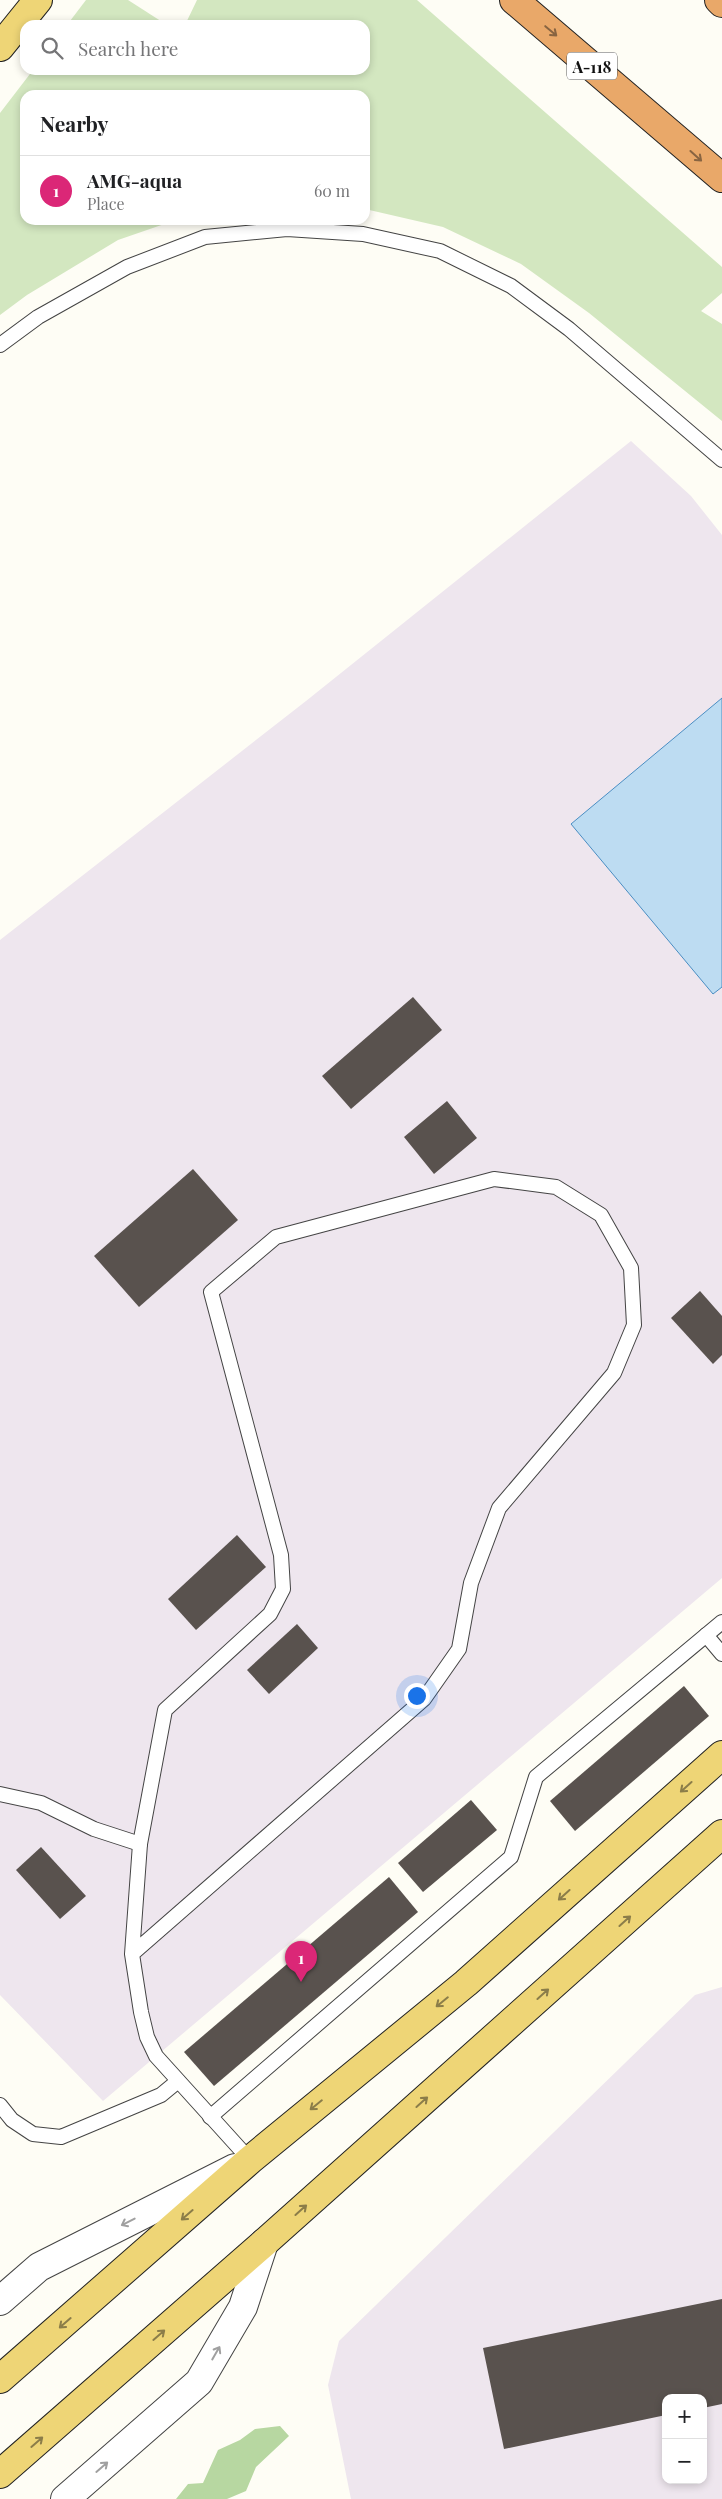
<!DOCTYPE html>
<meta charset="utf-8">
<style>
:root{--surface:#fff;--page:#f6f6f6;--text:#202124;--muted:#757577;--line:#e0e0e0;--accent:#db2777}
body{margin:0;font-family:"Playfair Display",serif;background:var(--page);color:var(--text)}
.controls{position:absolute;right:15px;bottom:15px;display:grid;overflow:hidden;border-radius:10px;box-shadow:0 2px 8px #0003}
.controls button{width:45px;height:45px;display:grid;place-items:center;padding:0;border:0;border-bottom:1px solid var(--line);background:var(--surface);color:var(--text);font:25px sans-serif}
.you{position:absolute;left:416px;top:1695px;width:18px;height:18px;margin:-12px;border:4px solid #fff;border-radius:50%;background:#1a73e8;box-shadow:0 0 0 8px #1a73e833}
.badge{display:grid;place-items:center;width:32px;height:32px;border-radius:50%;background:var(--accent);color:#fff;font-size:16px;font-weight:700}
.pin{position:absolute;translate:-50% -41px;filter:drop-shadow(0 1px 2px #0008)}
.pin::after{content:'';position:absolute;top:26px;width:18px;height:15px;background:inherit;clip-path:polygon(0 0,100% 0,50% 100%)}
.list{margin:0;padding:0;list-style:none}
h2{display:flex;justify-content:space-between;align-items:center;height:65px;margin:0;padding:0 20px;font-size:21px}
h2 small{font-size:16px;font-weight:400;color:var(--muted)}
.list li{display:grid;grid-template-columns:32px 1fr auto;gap:15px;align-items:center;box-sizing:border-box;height:70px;padding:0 20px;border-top:1px solid var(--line)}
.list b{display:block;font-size:19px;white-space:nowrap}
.list p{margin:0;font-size:16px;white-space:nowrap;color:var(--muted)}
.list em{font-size:16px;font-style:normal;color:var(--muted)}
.icon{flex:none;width:28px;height:28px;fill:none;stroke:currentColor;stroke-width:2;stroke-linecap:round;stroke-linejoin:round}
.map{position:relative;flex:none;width:722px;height:2499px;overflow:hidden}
.search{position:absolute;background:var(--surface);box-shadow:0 2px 8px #0003;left:20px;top:20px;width:350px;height:55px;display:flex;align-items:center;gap:12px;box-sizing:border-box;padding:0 18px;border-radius:15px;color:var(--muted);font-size:19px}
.panel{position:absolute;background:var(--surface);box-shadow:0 2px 8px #0003;left:20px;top:90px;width:350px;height:135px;border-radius:15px}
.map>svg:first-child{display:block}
</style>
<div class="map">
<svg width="722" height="2499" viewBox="0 0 722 2499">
<rect width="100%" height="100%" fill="#fefdf5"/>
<g fill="#eee6ee" fill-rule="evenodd">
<polygon points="631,441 691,496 722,535 722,1578 103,2101 0,1995 0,940 306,701"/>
<path d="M722,1987V2499H351L328,2385L339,2341L695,1995ZM666,2398H703V2480H666Z"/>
</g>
<g fill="#d3e7c0">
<polygon points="86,0 128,0 167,25 67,25"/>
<polygon points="197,0 417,0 722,267 722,293 701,311 722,324 722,421 589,313 521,264 443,227 365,209 365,95 25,95 25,220 176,220 118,240 27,295 0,315 0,113 33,70 365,70 365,25 185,25"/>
</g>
<polygon fill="#b7d7a1" points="280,2426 289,2436 256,2467 246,2491 227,2499 176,2499 188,2484 203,2483 218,2450 240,2440 255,2429"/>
<polygon fill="#bddcf2" stroke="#4a8ec3" points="722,698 722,987 713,994 571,824"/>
<g fill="#59524e">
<polygon points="413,997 442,1030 351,1109 322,1076"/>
<polygon points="447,1101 477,1138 434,1174 404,1137"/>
<polygon points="193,1169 238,1220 139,1307 94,1256"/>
<polygon points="700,1291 722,1316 722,1355 713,1364 671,1318"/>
<polygon points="237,1535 266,1567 196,1630 168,1599"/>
<polygon points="297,1624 318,1648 269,1694 247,1670"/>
<polygon points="684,1686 709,1716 575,1831 550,1801"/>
<polygon points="471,1800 497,1830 423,1892 398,1863"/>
<polygon points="41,1847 86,1896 60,1919 16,1870"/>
<polygon points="389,1877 418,1912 214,2086 184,2052"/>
<polygon points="722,2299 722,2404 703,2408 703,2398 666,2398 666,2415 504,2449 483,2348"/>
</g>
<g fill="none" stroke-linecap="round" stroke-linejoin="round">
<g stroke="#444" stroke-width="16">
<g id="service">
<polyline points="0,345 38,317 127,267 205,237 287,229 363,234 440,251 511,286 569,329 722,460"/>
<polyline points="706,1635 722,1654"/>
<polyline points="0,1794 41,1803 94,1829 140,1844"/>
<polyline points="132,1954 424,1699 459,1649 471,1583 499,1508 614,1373 634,1325 631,1268 601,1215 556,1187 494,1179 276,1237 211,1292 281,1555 283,1589 270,1614 165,1710 140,1844 132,1954 141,2012 147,2037 156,2056 250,2160"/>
<polyline points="0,2105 12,2120 33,2134 61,2137 161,2095 178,2081"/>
<polyline points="210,2117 511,1857 536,1777 722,1622"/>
</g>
</g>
<g stroke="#444" stroke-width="30">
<g id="minor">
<polyline points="0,2301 39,2267 235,2168"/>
<polyline points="65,2499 199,2382 243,2307 264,2243"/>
</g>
</g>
<g stroke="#222" stroke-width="30">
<g id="primary">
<polyline points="0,47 38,0"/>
<polyline points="0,2379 250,2160 466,1983 722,1755"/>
<polyline points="0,2474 264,2243 722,1834"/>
</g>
</g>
<g stroke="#222" stroke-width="30">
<g id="motorway">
<polyline points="514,0 722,178"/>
<polyline points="719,0 722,3"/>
</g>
</g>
<use href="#service" stroke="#fff" stroke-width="14"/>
<use href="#minor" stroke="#fff" stroke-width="28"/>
<use href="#primary" stroke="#eed576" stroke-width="28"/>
<use href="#motorway" stroke="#e9a869" stroke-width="28"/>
</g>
<defs><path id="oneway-shaft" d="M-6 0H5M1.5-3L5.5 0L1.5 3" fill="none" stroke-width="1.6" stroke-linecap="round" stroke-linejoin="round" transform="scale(1.25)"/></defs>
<g stroke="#886441">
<use href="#oneway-shaft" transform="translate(551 31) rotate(40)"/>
<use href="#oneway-shaft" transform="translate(696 156) rotate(42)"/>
</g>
<g stroke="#8b7d49">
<use href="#oneway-shaft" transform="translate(686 1787) rotate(138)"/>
<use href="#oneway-shaft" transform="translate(564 1895) rotate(138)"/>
<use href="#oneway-shaft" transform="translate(625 1921) rotate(-42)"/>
<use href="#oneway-shaft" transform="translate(543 1994) rotate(-42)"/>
<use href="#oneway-shaft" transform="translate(442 2002) rotate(141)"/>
<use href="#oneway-shaft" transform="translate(422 2102) rotate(-42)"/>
<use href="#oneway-shaft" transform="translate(316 2105) rotate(141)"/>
<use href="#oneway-shaft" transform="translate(301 2210) rotate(-42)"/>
<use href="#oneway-shaft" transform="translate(187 2215) rotate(139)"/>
<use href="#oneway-shaft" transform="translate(65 2323) rotate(139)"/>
<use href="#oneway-shaft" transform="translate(159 2335) rotate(-41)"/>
<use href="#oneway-shaft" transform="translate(37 2442) rotate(-41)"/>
</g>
<g stroke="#a0a0a0">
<use href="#oneway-shaft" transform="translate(128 2222) rotate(153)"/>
<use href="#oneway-shaft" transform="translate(216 2353) rotate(-60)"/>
<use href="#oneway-shaft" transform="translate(102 2467) rotate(-41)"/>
</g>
<g text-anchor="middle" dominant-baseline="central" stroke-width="5" stroke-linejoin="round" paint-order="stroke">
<rect fill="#fff" stroke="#585858" stroke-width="1" x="567" y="52.5" width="50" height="27" rx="4"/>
<g font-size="16" font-weight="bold" fill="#111">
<text x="592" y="66">А-118</text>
</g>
</g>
</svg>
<div class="controls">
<button>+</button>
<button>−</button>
</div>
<div class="you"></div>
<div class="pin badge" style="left:301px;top:1982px">1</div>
<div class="search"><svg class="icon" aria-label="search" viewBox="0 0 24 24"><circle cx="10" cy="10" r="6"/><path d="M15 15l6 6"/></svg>Search here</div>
<section class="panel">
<h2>Nearby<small></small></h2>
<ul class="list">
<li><span class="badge">1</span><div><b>AMG-aqua</b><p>Place</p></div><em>60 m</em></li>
</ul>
</section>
</div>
